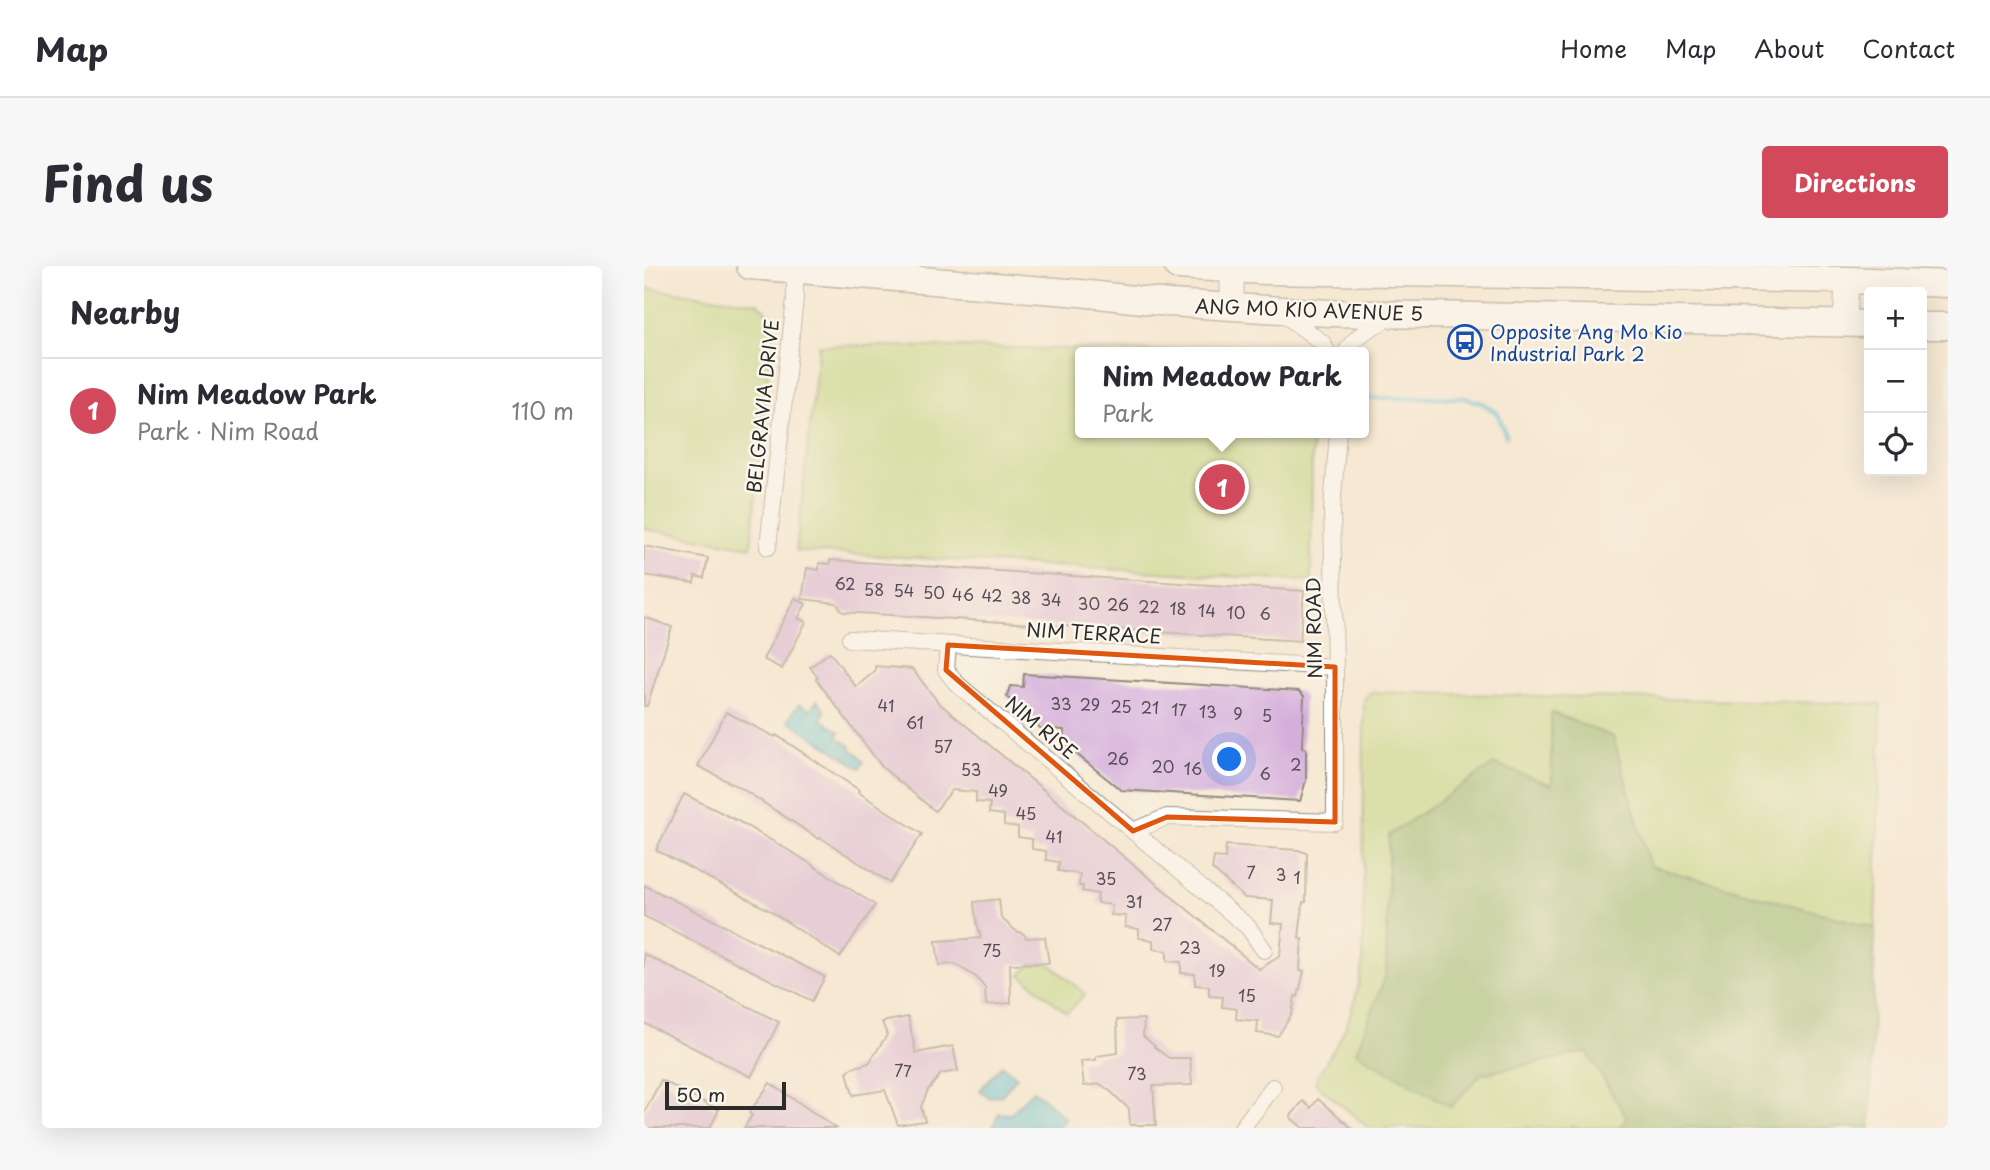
<!DOCTYPE html>
<meta charset="utf-8">
<style>
:root{--surface:#fff;--page:#f7f7f7;--text:#2b2b33;--muted:#7c7c81;--line:#e1e1e2;--accent:#d1495b}
body{margin:0;font-family:"Playpen Sans",sans-serif;background:var(--page);color:var(--text)}
.controls{position:absolute;right:21px;top:21px;display:grid;overflow:hidden;border-radius:7px;box-shadow:0 7px 28px #0002}
.controls button{width:63px;height:63px;display:grid;place-items:center;padding:0;border:0;border-bottom:2px solid var(--line);background:var(--surface);color:var(--text);font:35px sans-serif}
.scale{position:absolute;left:21px;bottom:18px;width:121px;box-sizing:border-box;padding-left:7px;border:4px solid #2b2b2b;border-top:0;font-size:19px;line-height:24px;white-space:nowrap;color:#2b2b2b;-webkit-text-stroke:5px #fbf7ec;paint-order:stroke}
.you{position:absolute;left:586px;top:494px;width:24px;height:24px;margin:-18px;border:5px solid #fff;border-radius:50%;background:#1a73e8;box-shadow:0 0 0 10px #1a73e833}
.badge{display:grid;place-items:center;width:46px;height:46px;border-radius:50%;background:var(--accent);color:#fff;font-size:23px;font-weight:700}
.pin{position:absolute;translate:-50% -50%;border:4px solid #fff;box-shadow:0 2px 7px #0006}
.popup{position:absolute;left:431px;top:81px;width:294px;height:91px;box-sizing:border-box;display:grid;place-content:center;border-radius:7px;background:var(--surface);filter:drop-shadow(0 2px 5px #0005);font-size:23px;white-space:nowrap;color:var(--muted)}
.popup b{font-size:26px;color:var(--text)}
.popup::after{content:'';position:absolute;left:50%;top:100%;margin-left:-14px;border:14px solid transparent;border-top-color:var(--surface)}
.list{margin:0;padding:0;list-style:none}
h2{display:flex;justify-content:space-between;align-items:center;height:91px;margin:0;padding:0 28px;font-size:30px}
h2 small{font-size:23px;font-weight:400;color:var(--muted)}
.list li{display:grid;grid-template-columns:46px 1fr auto;gap:21px;align-items:center;box-sizing:border-box;height:105px;padding:0 28px;border-top:2px solid var(--line)}
.list b{display:block;font-size:26px;white-space:nowrap}
.list p{margin:0;font-size:23px;white-space:nowrap;color:var(--muted)}
.list em{font-size:23px;font-style:normal;color:var(--muted)}
.icon{flex:none;width:38px;height:38px;fill:none;stroke:currentColor;stroke-width:2;stroke-linecap:round;stroke-linejoin:round}
.map{position:relative;flex:none;width:1304px;height:862px;overflow:hidden;border-radius:7px}
header{display:flex;align-items:center;gap:42px;box-sizing:border-box;height:98px;padding:0 35px;background:var(--surface);border-bottom:2px solid var(--line)}
header strong{font-size:33px}
nav{display:flex;gap:38px;margin-inline-start:auto;font-size:24px}
.intro{display:flex;align-items:center;justify-content:space-between;box-sizing:border-box;height:168px;padding:0 42px}
h1{margin:0;font-size:49px}
.button{padding:18px 32px;border-radius:7px;background:var(--accent);color:#fff;font-size:24px;font-weight:700}
main{display:flex;gap:42px;padding:0 42px}
aside{flex:1;background:var(--surface);border-radius:7px;box-shadow:0 7px 28px #0002}
.map>svg:first-child{display:block}
</style>
<header>
<strong>Map</strong>
<nav><a>Home</a><a>Map</a><a>About</a><a>Contact</a></nav>
</header>
<div class="intro"><h1>Find us</h1><a class="button">Directions</a></div>
<main>
<aside>
<h2>Nearby<small></small></h2>
<ul class="list">
<li><span class="badge">1</span><div><b>Nim Meadow Park</b><p>Park · Nim Road</p></div><em>110 m</em></li>
</ul>
</aside>
<div class="map">
<svg width="1304" height="862" viewBox="0 0 1304 862">
<rect width="100%" height="100%" fill="#fbf7ec"/>
<filter id="ink" filterUnits="userSpaceOnUse"><feTurbulence type="fractalNoise" baseFrequency=".0143" numOctaves="2"/><feDisplacementMap in="SourceGraphic" scale="14" xChannelSelector="R" yChannelSelector="G"/><feConvolveMatrix kernelMatrix="1 2 1 2 8 2 1 2 1" color-interpolation-filters="sRGB"/></filter>
<filter id="wash" filterUnits="userSpaceOnUse"><feTurbulence type="fractalNoise" baseFrequency=".00686" numOctaves="4" result="noise"/><feDisplacementMap in="SourceGraphic" scale="28" xChannelSelector="R" yChannelSelector="G"/><feGaussianBlur stdDeviation="1.57" result="paint"/><feColorMatrix in="noise" values="0 0 0 0 0 0 0 0 0 0 0 0 0 0 0 0 0 1.4 0 .05"/><feComposite in="paint" operator="in"/></filter>
<g filter="url(#wash)">
<rect width="100%" height="100%" fill="#f6e8d2"/>
<g fill="#bad77d" stroke="#728154" stroke-width="2">
<polygon points="0,22 114,37 129,53 107,281 0,263"/>
<polygon points="175,79 608,86 436,86 436,167 668,167 667,315 152,285"/>
<path d="M727,426L1237,438L1231,662L1005,600L969,471L907,447L908,520L745,569L742,709L713,786L837,808L944,786L983,852L975,862H932L928,860L927,862H725L671,817C673,807 692,782 698,769C709,746 715,721 719,695L720,433Z"/>
<polygon points="405,697 441,728 423,747 377,709 387,698"/>
</g>
<polygon fill="#93b86c" stroke="#5f724c" stroke-width="2" points="907,446 969,471 1006,600 1231,662 1226,862 975,862 983,852 943,786 837,808 807,841 712,786 742,709 745,569 850,498 908,519"/>
<g fill="#57bfd3" stroke="#41757f" stroke-width="2">
<polygon points="173,434 181,445 177,453 196,466 193,471 207,480 206,483 214,488 220,496 216,502 144,454 155,438 166,444"/>
<polygon points="358,799 373,811 358,829 344,832 336,824"/>
<polygon points="389,824 422,852 415,862 348,862 355,847 367,848"/>
</g>
<g fill="none" stroke-linecap="round" stroke-linejoin="round">
<polyline stroke="#57bfd3" stroke-width="5" points="721,132 821,132 838,137 854,148 862,170"/>
</g>
<g id="blocks">
<g fill="#d5afdb">
<polygon points="0,280 64,292 60,312 51,310 50,317 0,309"/>
<polygon points="186,294 660,325 656,375 199,346 192,337 158,333 163,302 175,304 175,297 186,298"/>
<polygon points="151,332 162,338 154,352 162,356 138,403 119,393"/>
<polygon points="0,351 28,361 3,440 0,440"/>
<polygon points="186,386 212,421 231,405 231,400 268,403 295,437 615,703 636,690 639,658 627,657 629,634 601,632 568,603 570,591 581,592 582,579 654,584 663,587 662,636 659,636 655,672 658,673 656,705 660,705 654,731 651,730 648,748 634,770 613,767 614,755 592,753 593,743 578,741 579,731 565,730 565,720 551,719 551,708 537,707 537,696 523,695 523,685 509,683 509,674 495,672 495,663 481,661 482,650 467,649 468,639 453,637 454,628 438,625 439,620 435,620 436,608 414,605 415,596 402,594 402,585 388,583 388,573 374,571 374,561 360,559 360,549 345,547 346,537 332,536 332,526 308,524 291,545 239,502 172,413 174,412 166,401"/>
<polygon points="380,408 655,425 660,430 658,482 662,483 662,514 656,535 477,524 420,478 420,464 396,462 390,454 387,453 363,431 366,420 379,421"/>
<polygon points="82,446 131,471 132,469 215,524 214,526 278,568 246,617 177,572 175,573 97,522 54,500"/>
<polygon points="40,528 92,554 151,588 231,639 196,691 125,644 12,584"/>
<polygon points="0,619 181,711 168,735 0,650"/>
<polygon points="355,633 357,652 372,665 380,668 382,672 401,671 405,697 366,698 367,737 342,739 341,722 332,711 311,698 295,699 292,675 337,672 333,657 330,636"/>
<polygon points="0,688 135,756 107,811 0,757"/>
<polygon points="264,751 272,787 309,780 314,805 297,808 284,824 277,841 281,855 254,859 241,824 209,829 203,806 208,802 225,797 243,769 238,756"/>
<polygon points="500,753 499,770 511,780 510,781 525,792 546,792 548,819 509,820 512,859 486,859 485,843 466,825 456,818 440,820 437,795 452,794 452,790 474,787 473,754"/>
<polygon points="17,814 75,844 66,862 0,862 0,847"/>
<polygon points="126,817 173,849 192,862 100,862 108,849 105,847"/>
<polygon points="674,833 708,862 659,862 646,851 659,835 667,842"/>
</g>
</g>
</g>
<g filter="url(#ink)">
<use href="#blocks" fill-opacity="0" stroke="#908a7e" stroke-width="2"/>
<g fill="none" stroke-linecap="round" stroke-linejoin="round">
<g stroke="#908a7e" stroke-width="18">
<g id="street">
<polyline points="638,47 679,77 683,86"/>
<path d="M702,86C711,69 730,60 746,51"/>
<polyline points="124,281 151,32 151,4"/>
<polyline points="206,373 691,401"/>
<polyline points="304,379 302,404 313,418 604,661 620,684"/>
<polyline points="489,565 523,551 691,556 691,401 688,243 694,167"/>
<polyline points="598,862 629,821"/>
</g>
</g>
<g stroke="#908a7e" stroke-width="25">
<g id="secondary">
<polyline points="588,41 588,0"/>
<polyline points="1201,57 1203,14"/>
</g>
</g>
<g stroke="#908a7e" stroke-width="29">
<g id="primary">
<polyline points="106,0 436,27 525,37 686,47 1225,58"/>
<polyline points="534,0 620,5 1203,14 1304,18"/>
<polyline points="1278,60 1304,60"/>
</g>
</g>
<use href="#street" stroke="#fff" stroke-width="16"/>
<use href="#secondary" stroke="#fff" stroke-width="23"/>
<use href="#primary" stroke="#fff" stroke-width="26"/>
</g>
</g>
<path d="M0 0H1304V862H0ZM304,379L691,401V556L523,551L489,565L302,404Z" fill="#f6e8d2" fill-opacity=".55" fill-rule="evenodd"/>
<path fill="none" stroke="#df570e" stroke-width="5" stroke-linejoin="round" d="M304,379L691,401V556L523,551L489,565L302,404Z"/>
<defs>
<g id="bus-ring" transform="scale(1.75)"><circle r="9.5" fill="#fbf7ec" stroke="#1a4fb4" stroke-width="1.5"/><path d="M-5-6H5V4H4V6H2V4H-2V6H-4V4H-5ZM-3.5-4V0h7V-4ZM-3.5 1.2v1.5H-2V1.2ZM2 1.2v1.5H3.5V1.2Z" fill="#1a4fb4"/></g>
</defs>
<g fill-rule="evenodd">
<use href="#bus-ring" x="821" y="76"/>
</g>
<g text-anchor="middle" dominant-baseline="central" stroke-width="5" stroke-linejoin="round" paint-order="stroke">
<g font-size="16" fill="#564c57">
<text x="201" y="317">62</text>
<text x="230" y="323">58</text>
<text x="260" y="324">54</text>
<text x="290" y="326">50</text>
<text x="319" y="328">46</text>
<text x="348" y="329">42</text>
<text x="377" y="331">38</text>
<text x="407" y="333">34</text>
<text x="445" y="337">30</text>
<text x="474" y="338">26</text>
<text x="505" y="340">22</text>
<text x="534" y="342">18</text>
<text x="563" y="344">14</text>
<text x="592" y="346">10</text>
<text x="621" y="347">6</text>
<text x="417" y="437">33</text>
<text x="446" y="438">29</text>
<text x="242" y="439">41</text>
<text x="477" y="440">25</text>
<text x="506" y="441">21</text>
<text x="535" y="443">17</text>
<text x="564" y="445">13</text>
<text x="594" y="447">9</text>
<text x="623" y="449">5</text>
<text x="271" y="456">61</text>
<text x="299" y="480">57</text>
<text x="474" y="492">26</text>
<text x="652" y="498">2</text>
<text x="519" y="500">20</text>
<text x="549" y="502">16</text>
<text x="327" y="503">53</text>
<text x="621" y="507">6</text>
<text x="354" y="524">49</text>
<text x="382" y="547">45</text>
<text x="410" y="570">41</text>
<text x="607" y="606">7</text>
<text x="637" y="608">3</text>
<text x="653" y="611">1</text>
<text x="462" y="612">35</text>
<text x="490" y="635">31</text>
<text x="518" y="658">27</text>
<text x="546" y="681">23</text>
<text x="348" y="684">75</text>
<text x="573" y="704">19</text>
<text x="603" y="729">15</text>
<text x="259" y="804">77</text>
<text x="493" y="807">73</text>
</g>
<g font-size="19" fill="#2b2b2b" stroke="#fbf7ec">
<text transform="translate(665 43) rotate(2)">ANG MO KIO AVENUE 5</text>
<text transform="translate(118 140) rotate(-84)">BELGRAVIA DRIVE</text>
<text transform="translate(669 362) rotate(-91)">NIM ROAD</text>
<text transform="translate(450 366) rotate(3)">NIM TERRACE</text>
<text transform="translate(398 461) rotate(40)">NIM RISE</text>
</g>
<g font-size="19" fill="#164399" stroke="#fbf7ec" text-anchor="start">
<text x="846" y="65">Opposite Ang Mo Kio<tspan x="846" dy="22">Industrial Park 2</tspan></text>
</g>
</g>
</svg>
<div class="controls">
<button>+</button>
<button>−</button>
<button><svg class="icon" aria-label="locate" viewBox="0 0 24 24"><circle cx="12" cy="12" r="6"/><path d="M12 2v4M12 18v4M2 12h4M18 12h4"/></svg></button>
</div>
<div class="scale">50 m</div>
<div class="you"></div>
<div class="pin badge" style="left:578px;top:221px">1</div>
<div class="popup"><b>Nim Meadow Park</b>Park</div>
</div>
</main>
